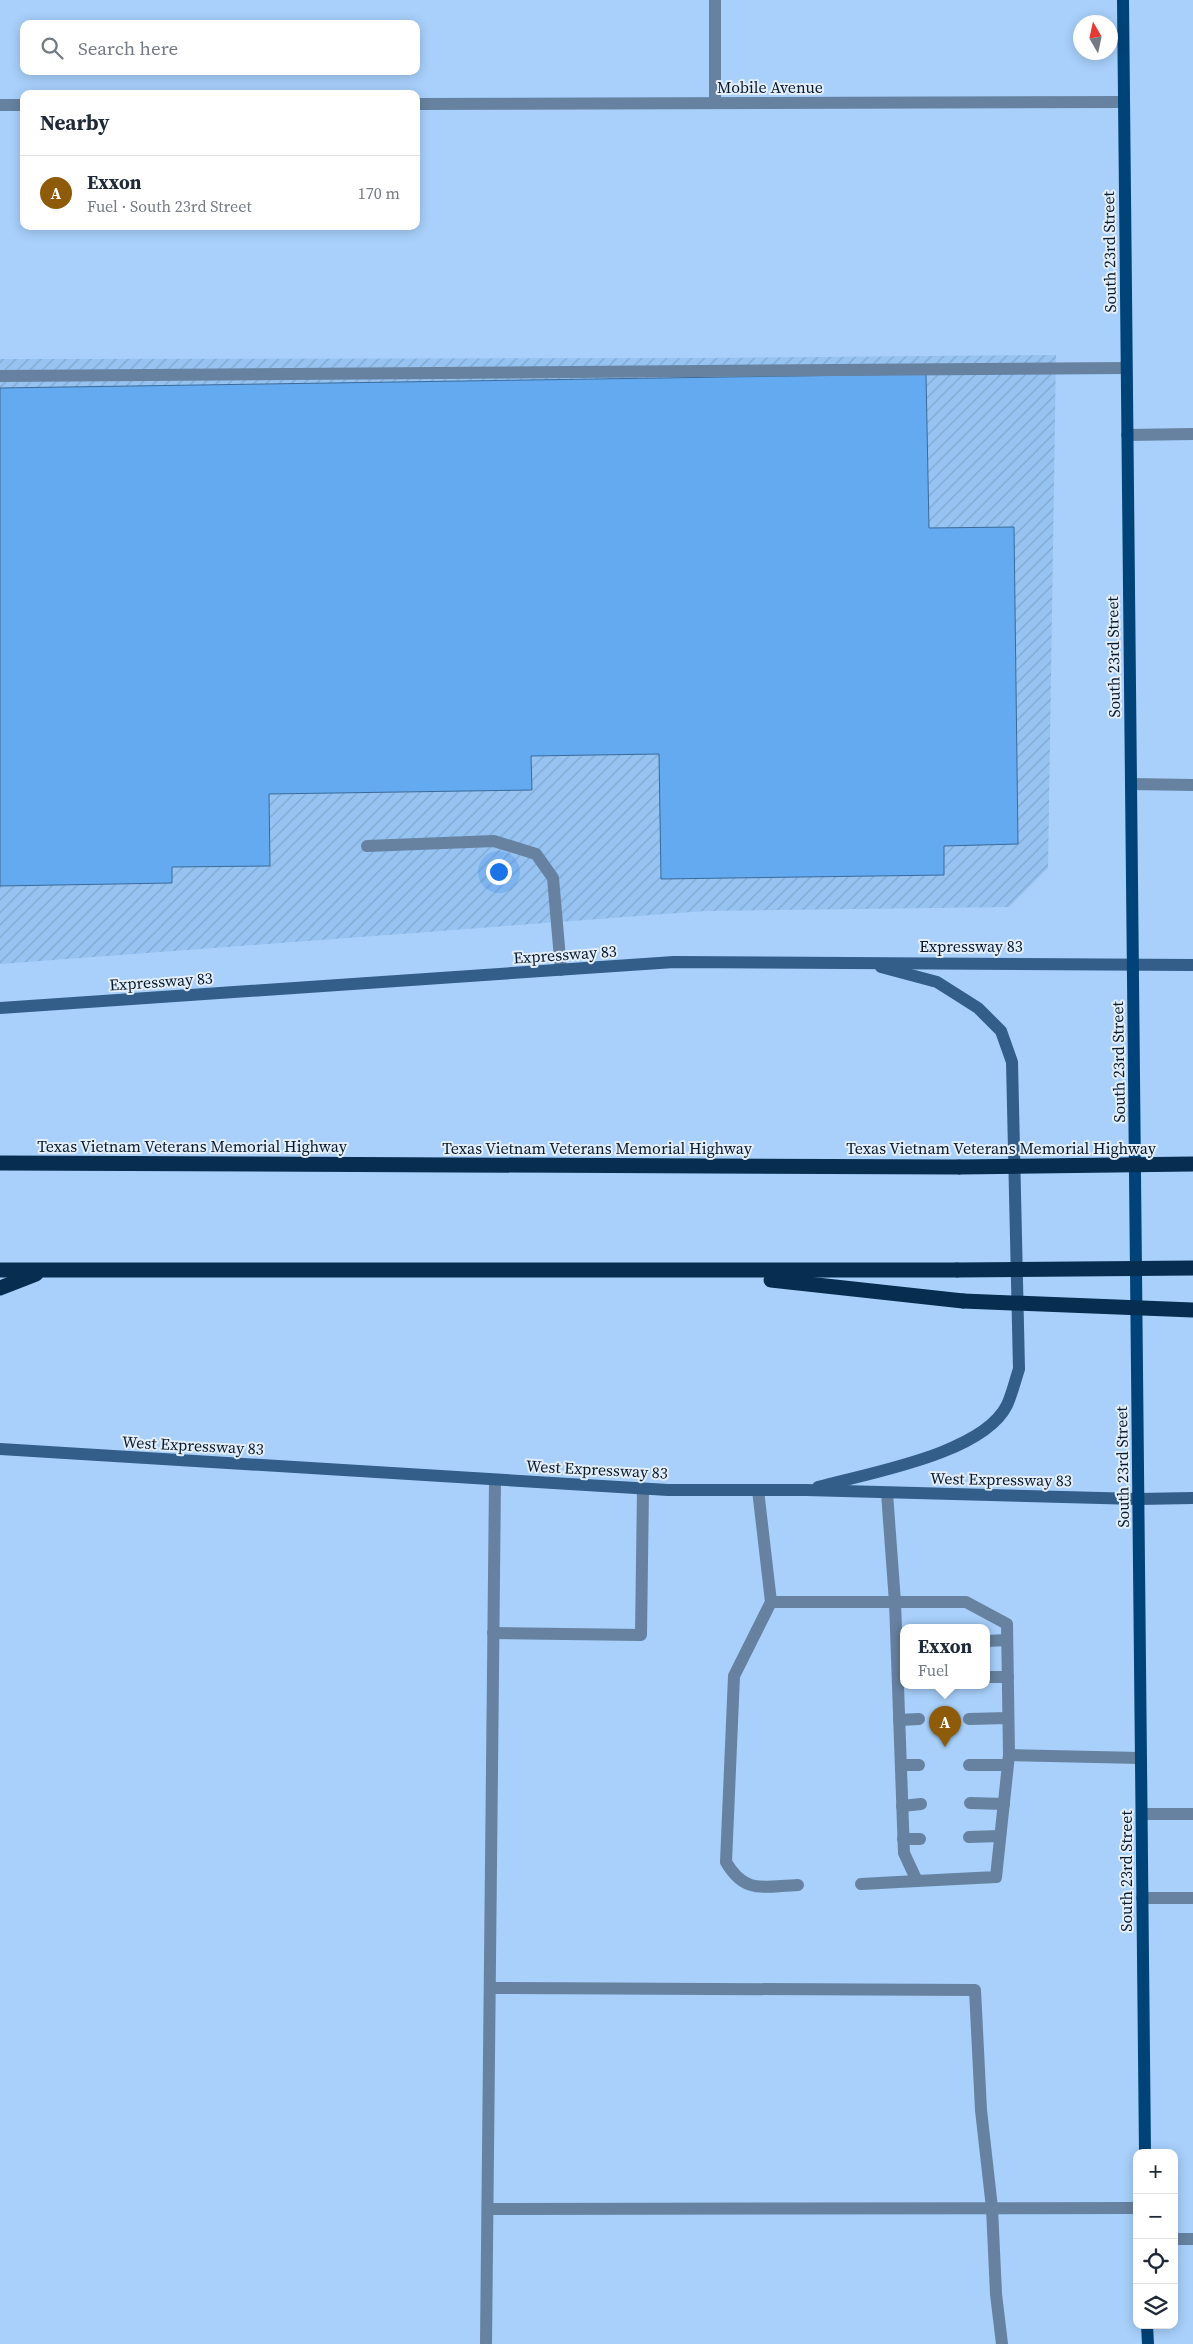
<!DOCTYPE html>
<meta charset="utf-8">
<style>
:root{--surface:#fff;--page:#f6f6f7;--text:#1f2937;--muted:#747a83;--line:#e0e1e3;--accent:#8e5b0a}
body{margin:0;font-family:"Source Serif 4",serif;background:var(--page);color:var(--text)}
.controls{position:absolute;right:15px;bottom:15px;display:grid;overflow:hidden;border-radius:10px;box-shadow:0 2px 12px #0003}
.controls button{width:45px;height:45px;display:grid;place-items:center;padding:0;border:0;border-bottom:1px solid var(--line);background:var(--surface);color:var(--text);font:25px sans-serif}
.compass{position:absolute;left:1073px;top:15px;width:45px;height:45px;border-radius:50%;background:var(--surface);box-shadow:0 2px 12px #0003;rotate:351deg}
.you{position:absolute;left:498px;top:871px;width:18px;height:18px;margin:-12px;border:4px solid #fff;border-radius:50%;background:#1a73e8;box-shadow:0 0 0 8px #1a73e833}
.badge{display:grid;place-items:center;width:32px;height:32px;border-radius:50%;background:var(--accent);color:#fff;font-size:16px;font-weight:700}
.pin{position:absolute;translate:-50% -41px;filter:drop-shadow(0 1px 2px #0008)}
.pin::after{content:'';position:absolute;top:26px;width:18px;height:15px;background:inherit;clip-path:polygon(0 0,100% 0,50% 100%)}
.popup{position:absolute;left:900px;top:1624px;width:90px;height:65px;box-sizing:border-box;display:grid;place-content:center;border-radius:10px;background:var(--surface);filter:drop-shadow(0 1px 4px #0005);font-size:16px;white-space:nowrap;color:var(--muted)}
.popup b{font-size:19px;color:var(--text)}
.popup::after{content:'';position:absolute;left:50%;top:100%;margin-left:-10px;border:10px solid transparent;border-top-color:var(--surface)}
.list{margin:0;padding:0;list-style:none}
h2{display:flex;justify-content:space-between;align-items:center;height:65px;margin:0;padding:0 20px;font-size:21px}
h2 small{font-size:16px;font-weight:400;color:var(--muted)}
.list li{display:grid;grid-template-columns:32px 1fr auto;gap:15px;align-items:center;box-sizing:border-box;height:75px;padding:0 20px;border-top:1px solid var(--line)}
.list b{display:block;font-size:19px;white-space:nowrap}
.list p{margin:0;font-size:16px;white-space:nowrap;color:var(--muted)}
.list em{font-size:16px;font-style:normal;color:var(--muted)}
.icon{flex:none;width:28px;height:28px;fill:none;stroke:currentColor;stroke-width:2;stroke-linecap:round;stroke-linejoin:round}
.map{position:relative;flex:none;width:1193px;height:2344px;overflow:hidden}
.search{position:absolute;background:var(--surface);box-shadow:0 2px 12px #0003;left:20px;top:20px;width:400px;height:55px;display:flex;align-items:center;gap:12px;box-sizing:border-box;padding:0 18px;border-radius:10px;color:var(--muted);font-size:19px}
.panel{position:absolute;background:var(--surface);box-shadow:0 2px 12px #0003;left:20px;top:90px;width:400px;height:140px;border-radius:10px}
.map>svg:first-child{display:block}
</style>
<div class="map">
<svg width="1193" height="2344" viewBox="0 0 1193 2344">
<defs>
<pattern id="industrial-furrows" width="10" height="10" patternUnits="userSpaceOnUse" patternTransform="scale(1.25)"><rect width="10" height="10" fill="#96c3f1"/><path d="M-1 1l2-2M0 10L10 0M9 11l2-2" fill="none" stroke="#80a7cf"/></pattern>
</defs>
<rect width="100%" height="100%" fill="#a8d0fb"/>
<polygon fill="url(#industrial-furrows)" points="1056,355 1048,868 1009,907 705,911 0,964 0,359 700,358"/>
<polygon fill="#64aaf1" stroke="#3a6a99" points="926,374 929,528 1014,527 1018,844 944,846 944,875 661,879 659,754 531,756 532,790 269,794 270,866 172,867 172,883 0,886 0,388"/>
<g fill="none" stroke-linecap="round" stroke-linejoin="round">
<g stroke="#6682a0" stroke-width="12">
<polyline points="715,103 715,0"/>
<polyline points="0,376 1126,368"/>
<polyline points="1131,784 1193,785"/>
<polyline points="367,846 494,841 536,854 553,878 561,970"/>
<path d="M758,1490L771,1602L734,1676L726,1862C745,1895 764,1886 798,1885"/>
<polyline points="887,1493 895,1602 904,1853 917,1881 996,1877 1009,1755"/>
<polyline points="771,1602 966,1602 1007,1624 1009,1755 1141,1758"/>
<polyline points="493,1633 641,1635 643,1489"/>
<polyline points="986,1641 1007,1640"/>
<polyline points="986,1677 1008,1677"/>
<polyline points="969,1719 1008,1718"/>
<polyline points="899,1720 919,1719"/>
<polyline points="901,1765 919,1765"/>
<polyline points="969,1765 1007,1765"/>
<polyline points="970,1803 1004,1804"/>
<polyline points="902,1806 921,1804"/>
<polyline points="1142,1814 1193,1814"/>
<polyline points="969,1837 1000,1836"/>
<polyline points="903,1839 920,1839"/>
<polyline points="861,1884 917,1881"/>
<polyline points="1142,1898 1193,1898"/>
<polyline points="490,1988 975,1990 981,2110 992,2208 996,2294 1002,2344"/>
<polyline points="488,2209 1137,2208"/>
<polyline points="1174,2239 1193,2239"/>
<polyline points="486,2344 495,1480"/>
</g>
<g stroke="#6682a0" stroke-width="12">
<polyline points="416,104 1124,102"/>
<polyline points="0,105 24,105"/>
<polyline points="1127,435 1193,434"/>
</g>
<g stroke="#335e89" stroke-width="12">
<polyline points="0,1008 674,962 1193,965"/>
<polyline points="0,1449 668,1490 806,1490 1138,1499 1193,1498"/>
<path d="M818,1487C868,1473 983,1454 1007,1405C1012,1394 1015,1381 1019,1369L1012,1062L1001,1031L978,1008L937,982L881,967"/>
</g>
<g stroke="#004378" stroke-width="12">
<polyline points="1123,0 1145,2153"/>
<polyline points="1147,2325 1148,2344"/>
</g>
<g stroke="#072e50" stroke-width="15">
<polyline points="0,1163 959,1167"/>
<polyline points="0,1270 957,1270"/>
<polyline points="771,1280 963,1301"/>
<polyline points="0,1288 36,1274"/>
</g>
<g stroke="#072e50" stroke-width="15">
<polyline points="959,1167 1193,1164"/>
<polyline points="957,1270 1193,1268"/>
<polyline points="963,1301 1193,1310"/>
</g>
</g>
<g text-anchor="middle" dominant-baseline="central" stroke-width="4" stroke-linejoin="round" paint-order="stroke">
<g font-size="16" fill="#061a2d" stroke="#e4eef9">
<text x="770" y="87">Mobile Avenue</text>
<text transform="translate(1109 252) rotate(-91)">South 23rd Street</text>
<text transform="translate(1113 657) rotate(-91)">South 23rd Street</text>
<text x="971" y="946">Expressway 83</text>
<text transform="translate(565 954) rotate(-4)">Expressway 83</text>
<text transform="translate(161 981) rotate(-4)">Expressway 83</text>
<text transform="translate(1118 1062) rotate(-91)">South 23rd Street</text>
<text x="192" y="1146">Texas Vietnam Veterans Memorial Highway</text>
<text x="597" y="1148">Texas Vietnam Veterans Memorial Highway</text>
<text x="1001" y="1148">Texas Vietnam Veterans Memorial Highway</text>
<text transform="translate(193 1445) rotate(3)">West Expressway 83</text>
<text transform="translate(1122 1467) rotate(-91)">South 23rd Street</text>
<text transform="translate(597 1469) rotate(3)">West Expressway 83</text>
<text transform="translate(1001 1479) rotate(1)">West Expressway 83</text>
<text transform="translate(1126 1871) rotate(-90)">South 23rd Street</text>
</g>
</g>
</svg>
<div class="controls">
<button>+</button>
<button>−</button>
<button><svg class="icon" aria-label="locate" viewBox="0 0 24 24"><circle cx="12" cy="12" r="6"/><path d="M12 2v4M12 18v4M2 12h4M18 12h4"/></svg></button>
<button><svg class="icon" aria-label="layers" viewBox="0 0 24 24"><path d="M12 4l9 5-9 5-9-5zM3 14l9 5 9-5"/></svg></button>
</div>
<svg class="compass" viewBox="-18 -18 36 36"><path d="M0-13l5 13h-10z" fill="#e53935"/><path d="M0 13l5-13h-10z" fill="#747a83"/></svg>
<div class="you"></div>
<div class="pin badge" style="left:945px;top:1747px">A</div>
<div class="popup"><b>Exxon</b>Fuel</div>
<div class="search"><svg class="icon" aria-label="search" viewBox="0 0 24 24"><circle cx="10" cy="10" r="6"/><path d="M15 15l6 6"/></svg>Search here</div>
<section class="panel">
<h2>Nearby<small></small></h2>
<ul class="list">
<li><span class="badge">A</span><div><b>Exxon</b><p>Fuel · South 23rd Street</p></div><em>170 m</em></li>
</ul>
</section>
</div>
